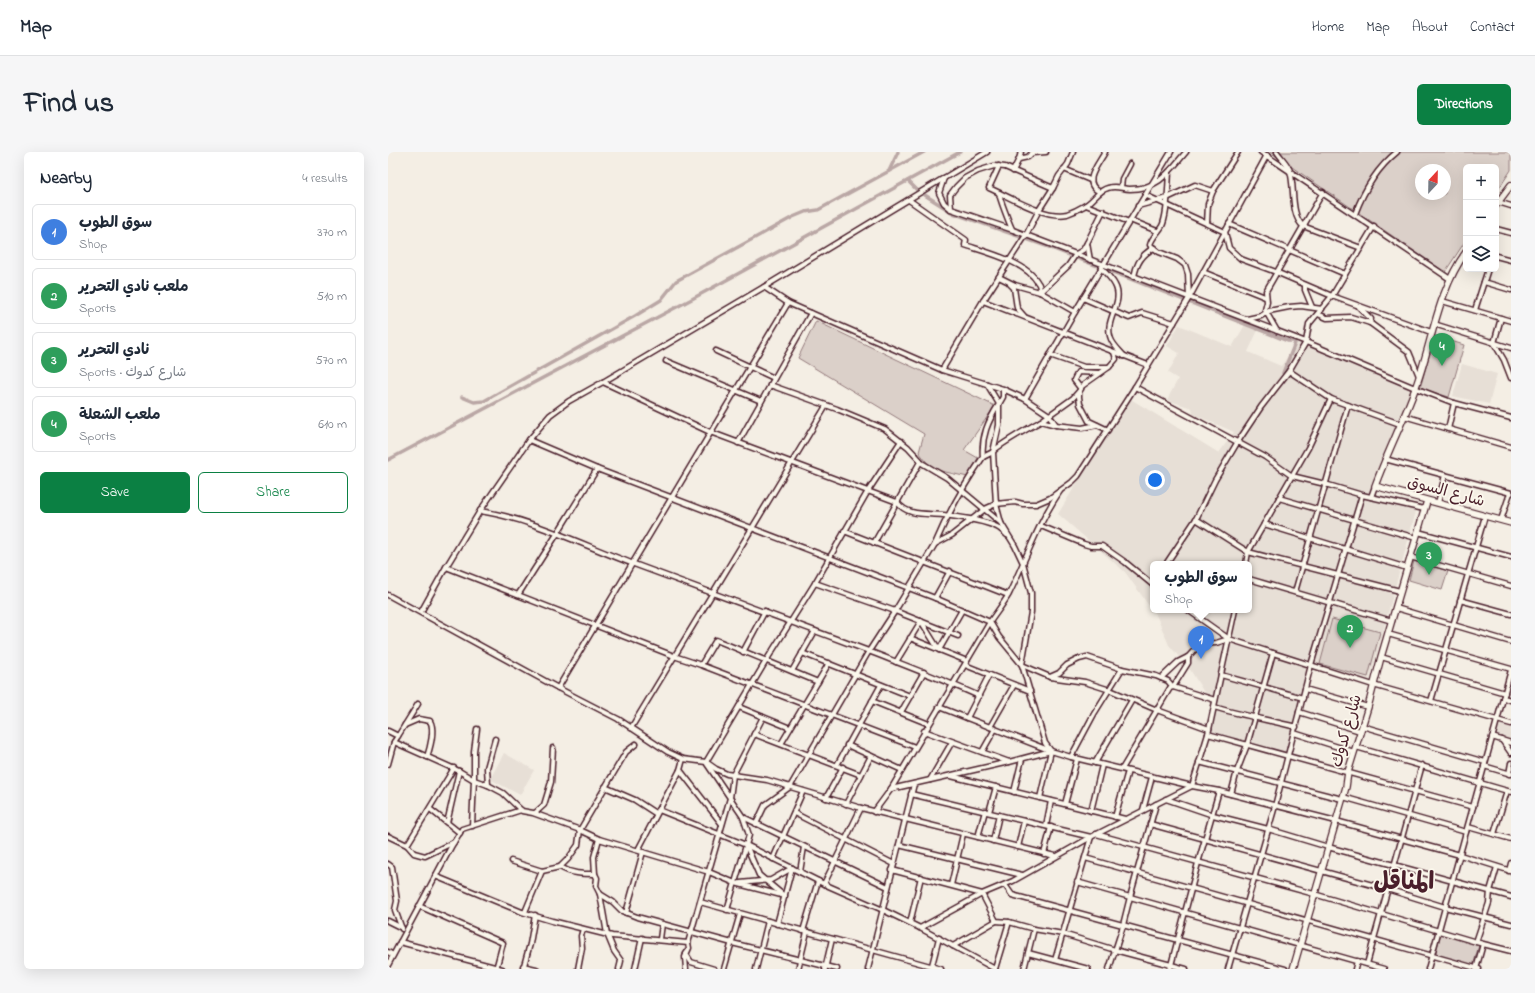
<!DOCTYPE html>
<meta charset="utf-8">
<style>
:root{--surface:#fff;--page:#f6f6f7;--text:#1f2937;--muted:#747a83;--line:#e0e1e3;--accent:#0b8043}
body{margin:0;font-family:"Indie Flower","Playpen Sans Arabic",sans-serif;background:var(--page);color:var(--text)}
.controls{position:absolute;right:12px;top:12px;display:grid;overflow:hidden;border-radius:6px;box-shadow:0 4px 16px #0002}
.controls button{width:36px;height:36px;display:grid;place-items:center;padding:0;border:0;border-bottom:1px solid var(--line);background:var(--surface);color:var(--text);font:20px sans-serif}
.compass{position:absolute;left:1027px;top:12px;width:36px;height:36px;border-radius:50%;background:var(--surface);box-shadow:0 4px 16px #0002;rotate:22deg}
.you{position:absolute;left:767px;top:328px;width:14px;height:14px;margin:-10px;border:3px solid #fff;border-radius:50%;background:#1a73e8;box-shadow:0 0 0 6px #1a73e833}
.badge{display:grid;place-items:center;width:26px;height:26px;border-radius:50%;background:var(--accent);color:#fff;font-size:13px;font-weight:700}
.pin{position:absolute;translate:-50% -33px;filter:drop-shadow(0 1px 2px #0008)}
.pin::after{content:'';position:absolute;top:21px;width:14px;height:12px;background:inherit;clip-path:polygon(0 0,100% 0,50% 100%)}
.popup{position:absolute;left:762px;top:409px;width:102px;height:52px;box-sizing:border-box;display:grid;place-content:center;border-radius:6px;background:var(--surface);filter:drop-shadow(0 1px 3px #0005);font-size:13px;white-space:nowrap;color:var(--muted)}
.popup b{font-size:15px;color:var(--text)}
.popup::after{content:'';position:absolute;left:50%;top:100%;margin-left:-8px;border:8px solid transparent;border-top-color:var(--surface)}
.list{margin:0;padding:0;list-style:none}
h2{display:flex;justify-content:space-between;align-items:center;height:52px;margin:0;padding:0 16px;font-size:17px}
h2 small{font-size:13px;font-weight:400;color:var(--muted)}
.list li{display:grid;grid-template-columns:26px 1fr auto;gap:12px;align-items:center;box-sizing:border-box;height:56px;margin:0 8px 8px;padding:0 8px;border:1px solid var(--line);border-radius:6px}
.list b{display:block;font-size:15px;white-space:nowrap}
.list p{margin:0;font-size:13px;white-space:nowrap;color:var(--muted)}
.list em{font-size:13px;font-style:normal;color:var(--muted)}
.actions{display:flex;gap:8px;padding:12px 16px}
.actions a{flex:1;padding:9px 0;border:1px solid var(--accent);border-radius:6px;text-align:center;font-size:14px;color:var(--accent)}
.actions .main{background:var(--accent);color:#fff}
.icon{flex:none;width:22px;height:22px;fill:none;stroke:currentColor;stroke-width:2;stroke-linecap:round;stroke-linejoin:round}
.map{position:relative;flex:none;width:1123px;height:817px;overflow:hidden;border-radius:6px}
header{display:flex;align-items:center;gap:24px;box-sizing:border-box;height:56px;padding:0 20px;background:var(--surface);border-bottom:1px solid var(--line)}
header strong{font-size:19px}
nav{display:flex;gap:22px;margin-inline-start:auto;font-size:14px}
.intro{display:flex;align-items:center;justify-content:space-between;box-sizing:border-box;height:96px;padding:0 24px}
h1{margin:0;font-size:28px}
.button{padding:10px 18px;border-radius:6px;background:var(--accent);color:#fff;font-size:14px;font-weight:700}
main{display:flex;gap:24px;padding:0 24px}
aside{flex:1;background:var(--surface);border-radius:6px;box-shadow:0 4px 16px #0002}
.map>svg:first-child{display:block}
</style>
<header>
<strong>Map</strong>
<nav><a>Home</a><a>Map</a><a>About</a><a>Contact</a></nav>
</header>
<div class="intro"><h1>Find us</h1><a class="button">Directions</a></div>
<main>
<aside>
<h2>Nearby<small>4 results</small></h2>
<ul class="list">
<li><span class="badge" style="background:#3f7fe0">1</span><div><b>سوق الطوب</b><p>Shop</p></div><em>370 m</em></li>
<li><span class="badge" style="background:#2e9e5b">2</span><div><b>ملعب نادي التحرير</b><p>Sports</p></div><em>510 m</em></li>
<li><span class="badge" style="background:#2e9e5b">3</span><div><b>نادي التحرير</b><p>Sports · شارع كدوك</p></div><em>570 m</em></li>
<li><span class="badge" style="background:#2e9e5b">4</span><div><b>ملعب الشعلة</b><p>Sports</p></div><em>610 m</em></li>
</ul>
<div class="actions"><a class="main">Save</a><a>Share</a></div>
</aside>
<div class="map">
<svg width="1123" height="817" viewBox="0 0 1123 817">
<rect width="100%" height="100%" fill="#f4eee4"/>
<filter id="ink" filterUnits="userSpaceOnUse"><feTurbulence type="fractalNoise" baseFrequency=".025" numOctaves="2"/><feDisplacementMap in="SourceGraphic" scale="8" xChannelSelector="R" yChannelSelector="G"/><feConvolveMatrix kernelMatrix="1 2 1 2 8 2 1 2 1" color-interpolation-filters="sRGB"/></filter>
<g filter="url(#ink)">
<g fill="#e7dfd6" fill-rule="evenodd">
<path d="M791,173L844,195L857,173L870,178L860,200L893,214L910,190L1024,237L980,342L1030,352L981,530L922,513L898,607L818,586L823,552L803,519L781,493L769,465L737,420L670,362L741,246L831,301L846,280L805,262L804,256L779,248L790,227L780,221L791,201L779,194ZM765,412H861V458H765Z"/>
<polygon points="1074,212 1109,222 1101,252 1065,244"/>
<polygon points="1113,571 1123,574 1123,589 1106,585"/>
<polygon points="116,601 146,618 132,643 102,627"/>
</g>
<g fill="#dbd0c9" stroke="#92787a" fill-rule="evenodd">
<path d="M882,0H1123V18L1108,41V15H1078V88L1057,120ZM1033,18H1057V42H1033Z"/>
<polygon points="428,169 607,254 576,298 590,306 580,325 544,317 531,300 536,282 410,206"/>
<polygon points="1047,184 1076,193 1061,245 1032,236"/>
<polygon points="1026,409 1060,419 1054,438 1021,428"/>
<polygon points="944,467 992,480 980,525 932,512"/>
<polygon points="1053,781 1091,793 1085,814 1047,803"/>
</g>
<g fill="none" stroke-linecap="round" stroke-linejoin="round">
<g stroke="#baa7a5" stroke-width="3.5">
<polyline points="501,19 510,0"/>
<polyline points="520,29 529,38 565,61 661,95 900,189 906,189 907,191 895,221"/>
<polyline points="74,245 86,250 96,249 247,164 273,148 288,129 405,65 417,60 430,58 536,0"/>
<polyline points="0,308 302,148 572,0"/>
</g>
<g stroke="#4a1f2b" stroke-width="7">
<g id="street">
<polyline points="873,0 1062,127"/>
<path d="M889,0C893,6 900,12 902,19C907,34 902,63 915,74L973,96"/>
<polyline points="631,7 633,0"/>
<path d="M611,14L601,36C622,45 657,67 679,62C685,60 691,57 696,54C706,49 710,38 720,36C728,33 734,37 742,37C771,37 781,20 798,0"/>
<polyline points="676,17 702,28"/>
<polyline points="625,19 631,7 640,5 644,1 658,0"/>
<path d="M781,20C780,34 780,62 774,74C770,81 764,85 762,93L771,100L789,107L797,113L800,122L801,146"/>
<polyline points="556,26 551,41 556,51 563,57 625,78 918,190 921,172 944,144 986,74"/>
<polyline points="733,35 734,27 742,12"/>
<path d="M712,40C693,31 710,13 717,0"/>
<path d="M611,41C611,45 622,73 624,77"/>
<polyline points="757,43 837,80 841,96 853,107 888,120 944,144 1043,180"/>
<path d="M521,48L578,88L577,93C598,100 639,110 650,131C652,133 652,137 652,140"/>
<polyline points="1110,50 1123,54"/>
<polyline points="698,53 741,70"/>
<polyline points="750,54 779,46 807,33 825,39"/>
<polyline points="563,57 562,43 568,35 577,26 590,19 606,14 617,15 665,36"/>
<path d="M967,62C976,38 989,16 1009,0"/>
<polyline points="742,68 769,79"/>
<polyline points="819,72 820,52 825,39 850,0"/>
<polyline points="841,72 957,122"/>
<polyline points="1108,77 1123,81"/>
<polyline points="1108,104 1123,108"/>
<polyline points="702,108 699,91 715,59"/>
<path d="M713,116C718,121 724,127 727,133C737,151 715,168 723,187C725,193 732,199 736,204"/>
<polyline points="815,120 877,145"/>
<polyline points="611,125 627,133 652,140 687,160"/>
<path d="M746,125C748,112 754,102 766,96"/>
<polyline points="1096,130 1123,138"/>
<polyline points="622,132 626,136 629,156 636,164"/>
<polyline points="917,133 917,138 924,155"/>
<polyline points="376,135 400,151 554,218 615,237 637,247 661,263 668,273 694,276 709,273"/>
<polyline points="652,140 680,114 688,102 695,98 699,91"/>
<polyline points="695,146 741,166 754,161 786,171"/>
<polyline points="595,149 760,213"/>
<polyline points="1054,149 1123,169"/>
<polyline points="971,155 983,167 982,171"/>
<polyline points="1087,158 1100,117"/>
<polyline points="930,162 939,166 963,165 982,171 1021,200 1031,224"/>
<polyline points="1113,166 1106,191 1116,208 1123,226"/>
<polyline points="859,167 873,164 881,159 901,155 913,154 934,157"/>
<polyline points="1046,172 1123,196"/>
<polyline points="889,179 877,158 879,150 878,139 935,40"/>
<polyline points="328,199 386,226"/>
<polyline points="662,203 696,215 721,215 728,207 726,200"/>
<polyline points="278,209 373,249"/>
<polyline points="554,218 595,149 638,83 651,58 665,36 671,24 680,12 685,0"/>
<polyline points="901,219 943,247"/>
<path d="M215,230L322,280L509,350C520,365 539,361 555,363C571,365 595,368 609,375C613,377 616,380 619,383"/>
<path d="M599,232L611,252C600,269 593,285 595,305L605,300C608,294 645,274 653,269L668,273"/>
<polyline points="382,233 449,257 497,277 520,295 532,308 532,310 486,391"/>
<polyline points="747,235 877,305 904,324 937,332 974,343 1036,357"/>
<polyline points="615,237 615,245 611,252 611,273 605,300 608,352 627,350 635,352 648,352 662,346 684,330 690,324 747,235 801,146 879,3"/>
<polyline points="637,247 687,160 783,0"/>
<polyline points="1016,264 1123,295"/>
<polyline points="653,269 685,246 693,237 686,228 690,220 712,221"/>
<polyline points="1060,277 1066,251"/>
<polyline points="720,278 701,269 692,252 691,245 691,240 694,234 721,215"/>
<polyline points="141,288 209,317 547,446 602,470 611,485 634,513 662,525 697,530 722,538 769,558 821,577"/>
<polyline points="350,291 423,161"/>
<polyline points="997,307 1123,341"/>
<polyline points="532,310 559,326 613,371"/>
<polyline points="983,345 987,334"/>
<polyline points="891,346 1028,386"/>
<polyline points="1050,351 1057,323"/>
<path d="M92,359C144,367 197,394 246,412C324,441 401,469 478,498C516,513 554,527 591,544"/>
<polyline points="808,367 860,400 1012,439"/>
<polyline points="1113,368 1122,341"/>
<polyline points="876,372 1019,416"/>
<polyline points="653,374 696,392 703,394 714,394 737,410 765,433"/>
<polyline points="456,379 620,443"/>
<polyline points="1030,380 1123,405"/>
<path d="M547,392C560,361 576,333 595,305"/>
<polyline points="1022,405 1123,434"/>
<polyline points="778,412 808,367 827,328 849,291 873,255 901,219 918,190 1027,236 1066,251 1123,266"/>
<polyline points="858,412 860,400 920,296 943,247 1012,272"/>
<polyline points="58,415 286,504 313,513 527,595"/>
<polyline points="861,427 1004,469"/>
<polyline points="427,431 507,459 570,484"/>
<polyline points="907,440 960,253"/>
<polyline points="0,443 170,536 230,567 280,600 295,607 318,610 328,617 339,622 379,628 473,656 667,704"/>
<polyline points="130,443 169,382 209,317"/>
<polyline points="547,446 562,419"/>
<polyline points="1072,448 1123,462"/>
<polyline points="1008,456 1123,490"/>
<polyline points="800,458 841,487 985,533 1123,572"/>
<polyline points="33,460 58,415 92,359 141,288 162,263 181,249 215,230 376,135 599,0"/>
<polyline points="1000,482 1123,517"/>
<polyline points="522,486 579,509"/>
<polyline points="355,500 377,459"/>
<polyline points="414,501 522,544"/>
<polyline points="993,505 1117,541"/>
<polyline points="508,510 533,469 551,498 574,458"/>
<polyline points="313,513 328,488 430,530"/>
<polyline points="577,513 642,539"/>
<polyline points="404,519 427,479"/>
<polyline points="833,523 915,546"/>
<polyline points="662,525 671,521 679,513 691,507 699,505 734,517 768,524 780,529 785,535 800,511 800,505"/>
<polyline points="773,526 790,510 800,505 812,492 828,491 841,487"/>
<polyline points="170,536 400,151"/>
<polyline points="917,537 980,555"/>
<polyline points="1115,546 1123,548"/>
<polyline points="484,549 541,572"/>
<polyline points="1043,549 1097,364"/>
<polyline points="351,555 402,576"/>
<polyline points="551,555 663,599 683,605 804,634 831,639 948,669 1072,703 1123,719"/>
<path d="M826,555C853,563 880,568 908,575"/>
<polyline points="513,560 536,520"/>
<polyline points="911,560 972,579"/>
<polyline points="579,566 601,523"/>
<path d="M17,573L31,567L42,569C47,577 42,596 39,605"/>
<polyline points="974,574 1097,610"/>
<polyline points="602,575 626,533"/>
<polyline points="243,576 438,254"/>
<polyline points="89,577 86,599 86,628 100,633 115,641 134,659 145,661 192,678 211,687 321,720 347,731 397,744"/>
<polyline points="0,579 10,584 6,590 71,619 86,628 84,674"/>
<polyline points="536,579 621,610"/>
<polyline points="906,581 966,600"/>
<polyline points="366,582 473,623"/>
<polyline points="820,582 1085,655"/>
<polyline points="10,584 30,552"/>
<polyline points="1104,585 1123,591"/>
<polyline points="1114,588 1123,601"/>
<polyline points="393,592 441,511"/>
<polyline points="459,593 514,618"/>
<polyline points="968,595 1123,640"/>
<polyline points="594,600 607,577"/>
<polyline points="683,605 706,562 734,517"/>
<polyline points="318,610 378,509 427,431 480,339 513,289"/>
<polyline points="811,610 954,647"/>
<polyline points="707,611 744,548"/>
<polyline points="0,612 6,590"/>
<polyline points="319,612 355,665 500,735"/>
<polyline points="449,613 493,533"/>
<polyline points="1096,614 1123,622"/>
<polyline points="66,616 19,693 26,701 37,704 66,690"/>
<polyline points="734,617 782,536 785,535 827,548"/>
<polyline points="292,618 334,672"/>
<polyline points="71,619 59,671 42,657 72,681"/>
<polyline points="1121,622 1123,611"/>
<polyline points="563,624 737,667"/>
<polyline points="542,628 564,590"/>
<polyline points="100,633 99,616 107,587"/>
<polyline points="217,635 247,648 267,661 271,658 358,693 436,732 495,758 532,776 607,817"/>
<polyline points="503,637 621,610 663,599"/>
<polyline points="626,640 634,607"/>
<polyline points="523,642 703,685 667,808"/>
<polyline points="843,642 849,619 859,593 885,501"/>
<polyline points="955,645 1078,680"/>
<polyline points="438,646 455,615"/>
<polyline points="778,647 825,663 880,677 940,695 1123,745"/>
<polyline points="458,652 483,604"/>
<polyline points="677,652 689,607"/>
<polyline points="755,658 764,625"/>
<polyline points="703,659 714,613"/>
<path d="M486,660L503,637L602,470C608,461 616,451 621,442C638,407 650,371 672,339"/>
<polyline points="601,660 608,635"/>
<polyline points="147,661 156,653 163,630 165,596"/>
<polyline points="406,661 506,712"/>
<polyline points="727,665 740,619"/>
<polyline points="368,672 377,653 402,635 481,499 507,459 547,392 564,383 597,357 608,352 613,371 627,394 635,411 643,441 643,460 634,513 657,591 663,599 652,646"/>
<polyline points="762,672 999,737 1057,755 1123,772"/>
<polyline points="658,674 663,649"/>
<polyline points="1080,675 1123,687"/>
<polyline points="708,682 926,742 1095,792 1123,799"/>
<polyline points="1106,682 1119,639"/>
<polyline points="0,684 19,693"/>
<polyline points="590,685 597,659"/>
<polyline points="211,687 206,705 207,722 209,726 208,734 212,742 219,782 226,799 233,809 231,817"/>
<polyline points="605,689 611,663"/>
<polyline points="358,693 371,723 395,743"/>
<polyline points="511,693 634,723"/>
<polyline points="630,695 636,669"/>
<polyline points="250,698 292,618 295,607"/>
<polyline points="656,702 663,675"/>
<polyline points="697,706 1091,817"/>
<polyline points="385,707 415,639"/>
<polyline points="123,709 154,719 172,715 180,707 190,693 192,678 238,600 248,592"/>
<polyline points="0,712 4,715 9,749 7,758 14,777"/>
<path d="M172,715C184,722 194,722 207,722"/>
<polyline points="504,718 594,742 608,769 621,770 646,777 675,782 727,798 798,817"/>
<polyline points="1121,719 1123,711"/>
<polyline points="412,720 416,695"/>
<polyline points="47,724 134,760 164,769 224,784 300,791"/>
<polyline points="689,730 996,817"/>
<polyline points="352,731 383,728 404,716"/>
<polyline points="436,732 473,656"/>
<polyline points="563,733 575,682"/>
<polyline points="617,733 624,743 897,817"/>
<polyline points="212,742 225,750 234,759 249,765 344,791 449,817"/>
<polyline points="312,750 553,817"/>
<polyline points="31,754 115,791 108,817"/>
<polyline points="339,758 361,683 355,665"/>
<polyline points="137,760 154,719"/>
<polyline points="238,761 255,700"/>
<polyline points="0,769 14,776"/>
<polyline points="522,771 533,725"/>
<polyline points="389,772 404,716"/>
<polyline points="532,776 594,742 625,729 703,685 804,634 820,582 847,458"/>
<polyline points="415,779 430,729"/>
<polyline points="272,787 274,772"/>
<polyline points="12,790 114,817"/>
<polyline points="1088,790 1101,751 1102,739 1109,715"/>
<polyline points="565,794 608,769"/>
<polyline points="0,800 5,803"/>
<polyline points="640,801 700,817"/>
<polyline points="298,802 303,810 326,817"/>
<polyline points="979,812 1034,613"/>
<polyline points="0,813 63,695 74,677 133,658"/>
<polyline points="135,814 148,817"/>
<polyline points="135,817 142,792 147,763"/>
<polyline points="190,817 194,796 193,784 195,777"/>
<polyline points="247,817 254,786"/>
<polyline points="298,817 297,805 301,796 300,791 342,646 345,623 375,565"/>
<polyline points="336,817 352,762"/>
<polyline points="368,817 380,769"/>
<polyline points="410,817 419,780"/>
<polyline points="437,817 444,787"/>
<polyline points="480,817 526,632"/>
<polyline points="543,817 551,786"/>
<polyline points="607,817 621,770"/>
<polyline points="636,817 646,777"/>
<polyline points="721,817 734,777 742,745 768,652"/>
<polyline points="782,817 810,711 831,639"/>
<polyline points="840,817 887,654 923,513 974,343"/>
<polyline points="967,817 969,809"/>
<polyline points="1040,817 1123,518"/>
<polyline points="1088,817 1095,792"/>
</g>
</g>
<g stroke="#4a1f2b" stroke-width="8">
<g id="secondary">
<polyline points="1108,53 1123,33"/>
<path d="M1078,100C1049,140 1044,192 1027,237C1015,270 999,301 987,334L1123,371"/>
<polyline points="905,817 958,635 960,620 980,555 993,505 1039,349"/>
</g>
</g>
<use href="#street" stroke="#fbf7ec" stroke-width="4"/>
<use href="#secondary" stroke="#fbf7ec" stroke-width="5.5"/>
</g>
</g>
<g text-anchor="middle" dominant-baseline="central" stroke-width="3.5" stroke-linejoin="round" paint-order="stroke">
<g font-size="16" fill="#4a1f2b" stroke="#fbf7ec">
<text transform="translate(1058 340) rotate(15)">شارع السوق</text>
<text transform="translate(959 579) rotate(-74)">شارع كدوك</text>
</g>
<g font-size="24" font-weight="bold" fill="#4a1f2b" stroke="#fbf7ec">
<text x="1016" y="731">المناقل</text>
</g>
</g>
</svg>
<div class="controls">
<button>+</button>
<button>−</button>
<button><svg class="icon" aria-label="layers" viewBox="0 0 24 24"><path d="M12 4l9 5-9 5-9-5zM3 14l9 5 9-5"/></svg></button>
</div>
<svg class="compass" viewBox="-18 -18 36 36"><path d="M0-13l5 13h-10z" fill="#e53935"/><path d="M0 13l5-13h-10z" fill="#747a83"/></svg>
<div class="you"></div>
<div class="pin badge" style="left:813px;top:507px;background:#3f7fe0">1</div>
<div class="popup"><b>سوق الطوب</b>Shop</div>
<div class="pin badge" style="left:962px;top:496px;background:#2e9e5b">2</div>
<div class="pin badge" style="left:1041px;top:423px;background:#2e9e5b">3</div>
<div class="pin badge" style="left:1054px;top:214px;background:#2e9e5b">4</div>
</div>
</main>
